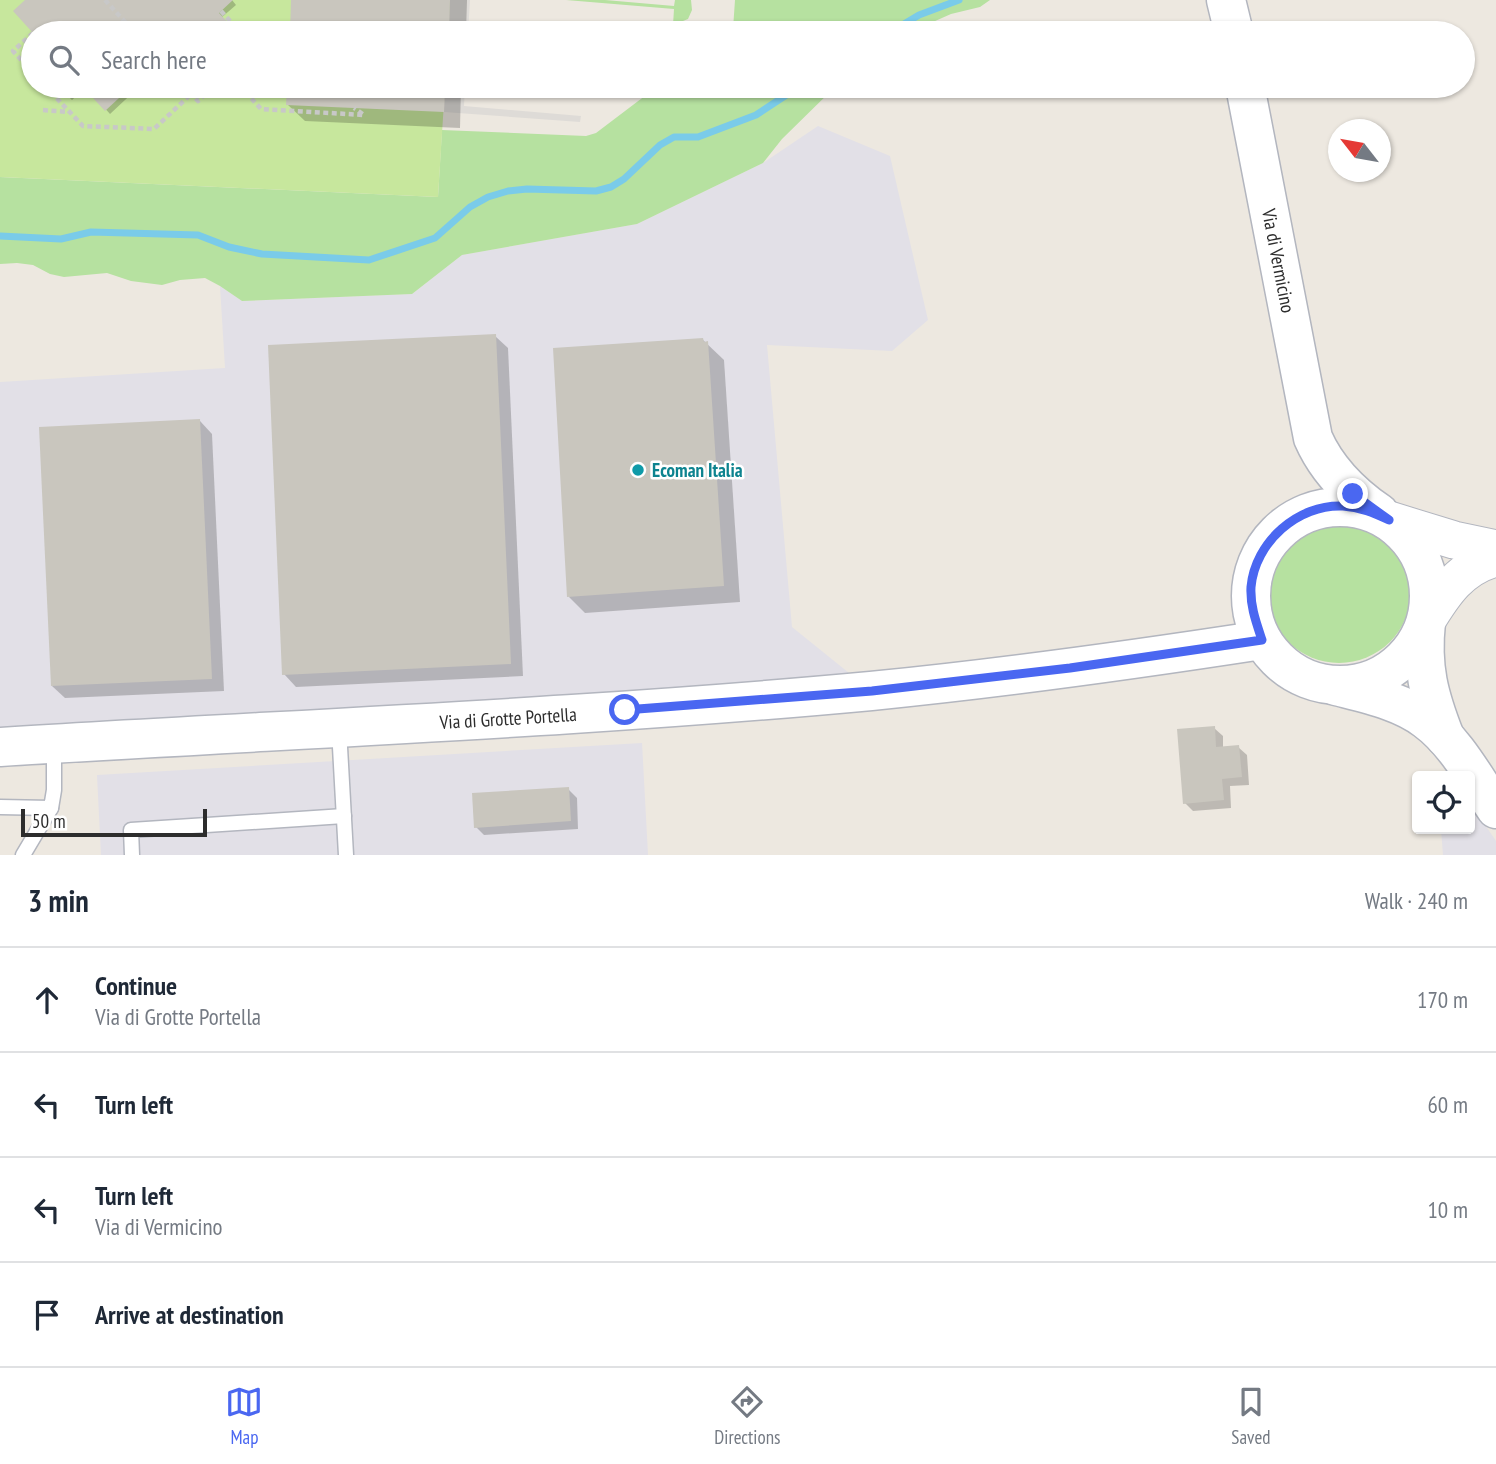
<!DOCTYPE html>
<meta charset="utf-8">
<style>
:root{--surface:#fff;--page:#f2f2f3;--text:#1f2937;--muted:#747a83;--line:#e0e1e3;--accent:#4a67f1}
body{margin:0;font-family:"PT Sans Narrow",sans-serif;background:var(--page);color:var(--text)}
.controls{position:absolute;right:21px;bottom:21px;display:grid;overflow:hidden;border-radius:7px;box-shadow:0 2px 5px #0004}
.controls button{width:63px;height:63px;display:grid;place-items:center;padding:0;border:0;border-bottom:2px solid var(--line);background:var(--surface);color:var(--text);font:35px sans-serif}
.compass{position:absolute;left:1328px;top:119px;width:63px;height:63px;border-radius:50%;background:var(--surface);box-shadow:0 2px 5px #0004;rotate:301deg}
.scale{position:absolute;left:21px;bottom:18px;width:186px;box-sizing:border-box;padding-left:7px;border:4px solid #2d2d2d;border-top:0;font-size:19px;line-height:24px;white-space:nowrap;color:#2d2d2d;-webkit-text-stroke:5px #fff;paint-order:stroke}
.stop{position:absolute;width:21px;height:21px;margin:-16px;border:5px solid #4a67f1;border-radius:50%;background:#fff}
.stop.end{background:#4a67f1;border-color:#fff;box-shadow:0 2px 7px #0008}
.list{margin:0;padding:0;list-style:none}
h2{display:flex;justify-content:space-between;align-items:center;height:91px;margin:0;padding:0 28px;font-size:30px}
h2 small{font-size:23px;font-weight:400;color:var(--muted)}
.list li{display:grid;grid-template-columns:46px 1fr auto;gap:21px;align-items:center;box-sizing:border-box;height:105px;padding:0 28px;border-top:2px solid var(--line)}
.list b{display:block;font-size:26px;white-space:nowrap}
.list p{margin:0;font-size:23px;white-space:nowrap;color:var(--muted)}
.list em{font-size:23px;font-style:normal;color:var(--muted)}
.icon{flex:none;width:38px;height:38px;fill:none;stroke:currentColor;stroke-width:2;stroke-linecap:round;stroke-linejoin:round}
.map{position:relative;flex:none;width:1496px;height:855px;overflow:hidden}
.search{position:absolute;background:var(--surface);box-shadow:0 2px 5px #0004;left:21px;right:21px;top:21px;height:77px;display:flex;align-items:center;gap:18px;box-sizing:border-box;padding:0 24px;border-radius:38px;color:var(--muted);font-size:26px}
.sheet{height:511px;background:var(--surface)}
nav{display:flex;justify-content:space-around;align-items:center;box-sizing:border-box;height:98px;border-top:2px solid var(--line);background:var(--surface);font-size:19px;color:var(--muted)}
nav a{display:grid;justify-items:center;gap:4px}
nav .on{color:var(--accent)}
.map>svg:first-child{display:block}
</style>
<div class="map">
<svg width="1496" height="855" viewBox="0 0 1496 855">
<rect width="100%" height="100%" fill="#ede8e0"/>
<g fill="#e2e0e7">
<polygon points="818,126 890,156 928,320 892,351 767,345 792,627 854,677 746,686 0,730 0,382 225,368 220,286 242,301 412,294 462,255 637,224 763,163"/>
<polygon points="642,743 648,855 101,855 97,775"/>
<polygon points="1470,803 1496,841 1496,855 1443,855 1441,829 1470,829"/>
</g>
<g fill="#b6e1a0">
<polygon points="566,0 605,0 674,6 675,0 691,0 692,10 688,19 673,25 674,9"/>
<polygon points="735,0 990,0 980,7 951,14 908,33 727,33 733,29"/>
<polygon points="658,86 836,86 782,139 763,163 637,224 462,255 412,294 242,301 220,286 205,278 180,280 162,285 131,281 107,273 64,277 50,274 33,265 17,263 0,264 0,177 438,197 442,130 586,136 596,133"/>
<circle cx="1339" cy="591" r="72"/>
</g>
<polygon fill="#c7e79d" points="0,0 450,0 449,21 453,21 453,33 33,33 33,86 445,86 438,197 0,177"/>
<g fill="#dedbd7">
<polygon points="450,0 470,0 468,33 453,33 453,22 449,21"/>
<polygon points="445,86 465,86 464,106 581,116 580,122 444,112"/>
</g>
<g fill="#0003">
<polygon points="27,0 232,0 236,5 221,18 236,33 35,33 15,11"/>
<polygon points="293,0 467,0 466,33 291,33"/>
<polygon points="33,43 33,59 26,50"/>
<polygon points="58,86 140,86 110,114 86,87 72,100"/>
<polygon points="289,86 461,86 460,128 305,121 288,105"/>
<polygon points="495,336 508,348 523,676 296,687 284,674"/>
<polygon points="703,340 724,360 740,602 585,613 569,597"/>
<polygon points="200,421 212,434 224,691 65,698 52,686"/>
<polygon points="1214,728 1223,736 1223,748 1238,747 1247,755 1249,785 1230,786 1231,808 1193,811 1185,803"/>
<polygon points="568,789 577,798 578,829 484,835 476,827"/>
</g>
<g fill="none" stroke-linecap="round" stroke-linejoin="round">
<g stroke="#7acbe9" stroke-width="7">
<polyline points="889,33 919,15 959,0"/>
<polyline points="0,236 61,239 91,232 198,235 229,247 262,254 369,260 435,238 470,207 488,197 508,191 527,189 596,191 611,187 624,179 660,145 674,137 698,137 756,115 800,86"/>
</g>
</g>
<g fill="#c9c6be">
<polygon points="25,0 233,0 219,13 238,33 33,33 13,11"/>
<polygon points="291,0 450,0 449,33 290,33"/>
<polygon points="82,86 132,86 105,111"/>
<polygon points="287,86 445,86 444,112 286,105"/>
<polygon points="496,334 511,664 282,675 268,345"/>
<polygon points="703,338 704,342 708,341 724,586 567,597 553,348"/>
<polygon points="200,419 212,679 51,686 39,427"/>
<polygon points="1215,726 1216,747 1239,745 1242,777 1222,779 1224,800 1183,804 1177,729"/>
<polygon points="569,787 571,821 474,828 472,793"/>
</g>
<g fill="none" stroke-linecap="round" stroke-linejoin="round">
<g stroke="#b3b6bf" stroke-width="17">
<g id="service">
<polyline points="339,729 346,855"/>
<polyline points="0,807 51,808 54,790 54,745"/>
<polyline points="23,855 51,808"/>
<polyline points="132,855 131,830 344,816"/>
</g>
</g>
<g stroke="#b3b6bf" stroke-width="39">
<g id="tertiary">
<polyline points="1389,520 1454,540 1496,549"/>
<path d="M1426,622C1443,594 1461,566 1496,558"/>
</g>
</g>
<g stroke="#b3b6bf" stroke-width="41">
<g id="secondary">
<polyline points="1226,0 1234,33"/>
<path id="s1" d="M1245,86L1313,438C1327,470 1350,493 1379,513"/>
<circle cx="1340" cy="596" r="89"/>
<path d="M1426,622C1421,667 1429,696 1445,737"/>
<path d="M1336,686C1367,694 1401,701 1426,720C1456,742 1475,779 1496,809"/>
<path id="s2" d="M0,747C290,729 581,718 871,691C1002,678 1132,660 1262,640"/>
</g>
</g>
<g stroke="#c8c8c8" stroke-width="4.5" stroke-dasharray="5 3.5" stroke-linecap="butt">
<polyline points="105,0 135,33"/>
<polyline points="221,11 241,33"/>
<polyline points="33,33 13,51 33,73"/>
<polyline points="260,33 268,26 290,32"/>
<polyline points="45,86 83,126 154,129 191,94"/>
<polyline points="184,86 198,101 214,86"/>
<polyline points="240,86 261,109 364,115 354,108"/>
<polyline points="43,110 68,112"/>
</g>
<use href="#service" stroke="#fff" stroke-width="14"/>
<use href="#tertiary" stroke="#fff" stroke-width="37"/>
<use href="#secondary" stroke="#fff" stroke-width="38"/>
</g>
<g fill="none" stroke-linecap="round" stroke-linejoin="round">
<path stroke="#4a67f1" stroke-width="9" d="M625,710L872,691L1070,668L1262,640C1256,622 1250,606 1251,587C1255,542 1298,504 1343,506C1360,507 1374,513 1389,520L1353,494"/>
</g>
<circle fill="#0f9aa8" stroke="#fff" stroke-width="2.5" cx="638" cy="470" r="7"/>
<g text-anchor="middle" dominant-baseline="central" stroke-width="5" stroke-linejoin="round" paint-order="stroke">
<g font-size="19" fill="#2d2d2d" stroke="#fff">
<text stroke="none"><textPath href="#s1" startOffset="178">Via di Vermicino</textPath></text>
<text stroke="none"><textPath href="#s2" startOffset="509">Via di Grotte Portella</textPath></text>
</g>
<g font-size="19" font-weight="bold" fill="#0d838f" stroke="#fff" text-anchor="start">
<text x="652" y="470">Ecoman Italia</text>
</g>
</g>
</svg>
<div class="controls">
<button><svg class="icon" aria-label="locate" viewBox="0 0 24 24"><circle cx="12" cy="12" r="6"/><path d="M12 2v4M12 18v4M2 12h4M18 12h4"/></svg></button>
</div>
<svg class="compass" viewBox="-18 -18 36 36"><path d="M0-13l5 13h-10z" fill="#e53935"/><path d="M0 13l5-13h-10z" fill="#747a83"/></svg>
<div class="scale">50 m</div>
<div class="stop" style="left:625px;top:710px"></div>
<div class="stop end" style="left:1353px;top:494px"></div>
<div class="search"><svg class="icon" aria-label="search" viewBox="0 0 24 24"><circle cx="10" cy="10" r="6"/><path d="M15 15l6 6"/></svg>Search here</div>
</div>
<section class="sheet">
<h2>3 min<small>Walk · 240 m</small></h2>
<ul class="list">
<li><svg class="icon" aria-label="ahead" viewBox="0 0 24 24"><path d="M12 20V5M6 11l6-6 6 6"/></svg><div><b>Continue</b><p>Via di Grotte Portella</p></div><em>170 m</em></li>
<li><svg class="icon" aria-label="left" viewBox="0 0 24 24"><path d="M17 20v-9H6M10 6l-5 5 5 5"/></svg><div><b>Turn left</b></div><em>60 m</em></li>
<li><svg class="icon" aria-label="left" viewBox="0 0 24 24"><path d="M17 20v-9H6M10 6l-5 5 5 5"/></svg><div><b>Turn left</b><p>Via di Vermicino</p></div><em>10 m</em></li>
<li><svg class="icon" aria-label="arrive" viewBox="0 0 24 24"><path d="M6 21V4h12l-3 4 3 4H6"/></svg><div><b>Arrive at destination</b></div></li>
</ul>
</section>
<nav>
<a class="on"><svg class="icon" aria-label="map" viewBox="0 0 24 24"><path d="M3 6l6-2 6 2 6-2v14l-6 2-6-2-6 2zM9 4v14M15 6v14"/></svg>Map</a>
<a><svg class="icon" aria-label="directions" viewBox="0 0 24 24"><path d="M12 3l9 9-9 9-9-9zM9 14v-3h6M13 9l2 2-2 2"/></svg>Directions</a>
<a><svg class="icon" aria-label="saved" viewBox="0 0 24 24"><path d="M7 4h10v16l-5-4-5 4z"/></svg>Saved</a>
</nav>
